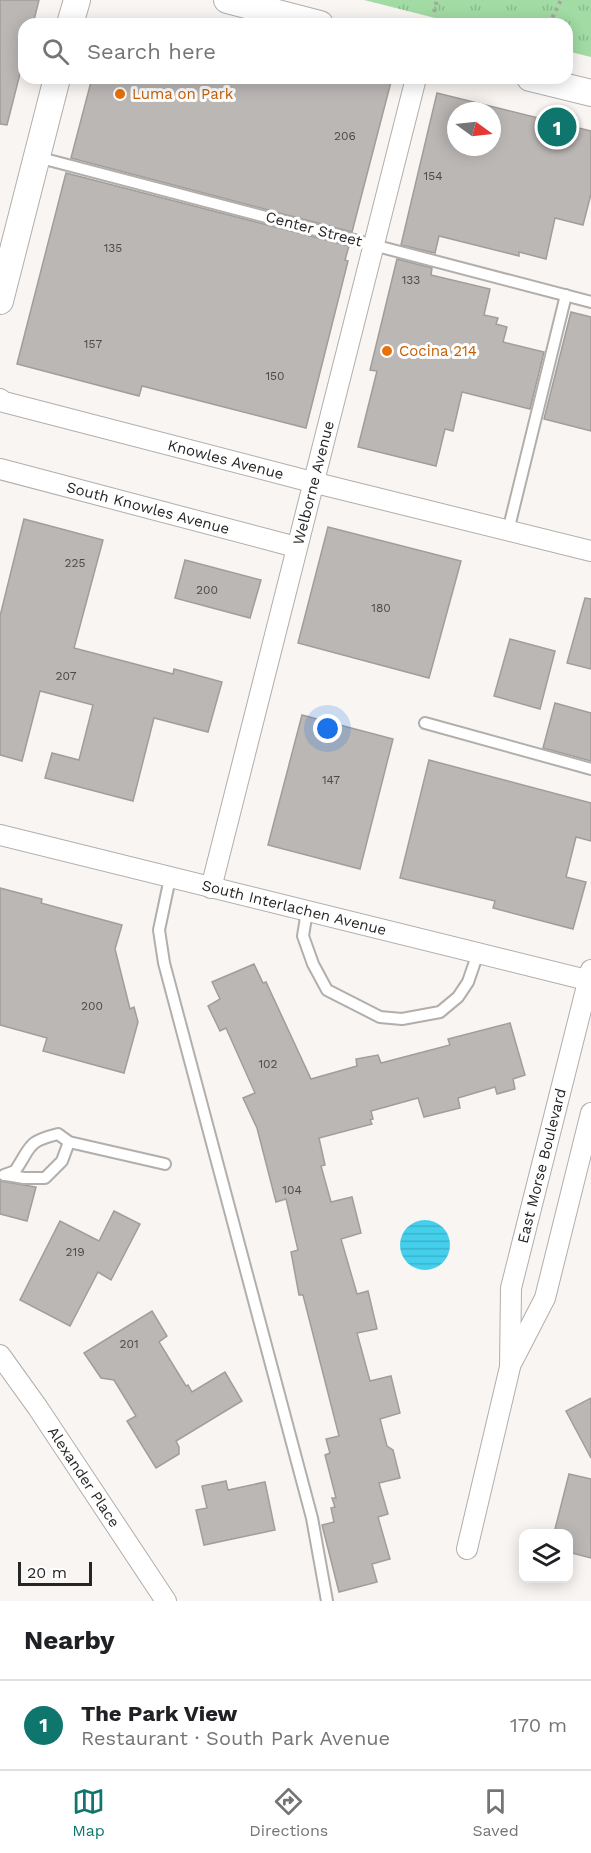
<!DOCTYPE html>
<meta charset="utf-8">
<style>
:root{--surface:#fff;--page:#f2f2f2;--text:#202124;--muted:#757577;--line:#e0e0e0;--accent:#0f766e}
body{margin:0;font-family:"Work Sans",sans-serif;background:var(--page);color:var(--text)}
.controls{position:absolute;right:18px;bottom:18px;display:grid;overflow:hidden;border-radius:12px;box-shadow:0 3px 15px #0003}
.controls button{width:54px;height:54px;display:grid;place-items:center;padding:0;border:0;border-bottom:2px solid var(--line);background:var(--surface);color:var(--text);font:30px sans-serif}
.compass{position:absolute;left:447px;top:102px;width:54px;height:54px;border-radius:50%;background:var(--surface);box-shadow:0 3px 15px #0003;rotate:105deg}
.scale{position:absolute;left:18px;bottom:15px;width:74px;box-sizing:border-box;padding-left:6px;border:3px solid #272625;border-top:0;font-size:16px;line-height:21px;white-space:nowrap;color:#272625;-webkit-text-stroke:4px #fff;paint-order:stroke}
.you{position:absolute;left:328px;top:729px;width:21px;height:21px;margin:-15px;border:4px solid #fff;border-radius:50%;background:#1a73e8;box-shadow:0 0 0 9px #1a73e833}
.badge{display:grid;place-items:center;width:39px;height:39px;border-radius:50%;background:var(--accent);color:#fff;font-size:20px;font-weight:700}
.pin{position:absolute;translate:-50% -50%;border:3px solid #fff;box-shadow:0 2px 6px #0006}
.list{margin:0;padding:0;list-style:none}
h2{display:flex;justify-content:space-between;align-items:center;height:78px;margin:0;padding:0 24px;font-size:26px}
h2 small{font-size:20px;font-weight:400;color:var(--muted)}
.list li{display:grid;grid-template-columns:39px 1fr auto;gap:18px;align-items:center;box-sizing:border-box;height:90px;padding:0 24px;border-top:2px solid var(--line)}
.list b{display:block;font-size:22px;white-space:nowrap}
.list p{margin:0;font-size:20px;white-space:nowrap;color:var(--muted)}
.list em{font-size:20px;font-style:normal;color:var(--muted)}
.icon{flex:none;width:33px;height:33px;fill:none;stroke:currentColor;stroke-width:2;stroke-linecap:round;stroke-linejoin:round}
.map{position:relative;flex:none;width:591px;height:1601px;overflow:hidden}
.search{position:absolute;background:var(--surface);box-shadow:0 3px 15px #0003;left:18px;right:18px;top:18px;height:66px;display:flex;align-items:center;gap:15px;box-sizing:border-box;padding:0 21px;border-radius:18px;color:var(--muted);font-size:22px}
.sheet{height:168px;background:var(--surface)}
nav{display:flex;justify-content:space-around;align-items:center;box-sizing:border-box;height:84px;border-top:2px solid var(--line);background:var(--surface);font-size:16px;color:var(--muted)}
nav a{display:grid;justify-items:center;gap:3px}
nav .on{color:var(--accent)}
.map>svg:first-child{display:block}
</style>
<div class="map">
<svg width="591" height="1601" viewBox="0 0 591 1601">
<defs>
<pattern id="grass-tufts" width="24" height="20" patternUnits="userSpaceOnUse" patternTransform="scale(1.5)"><rect width="24" height="20" fill="#a2dba3"/><path d="M3 7l-1-3M5 7V3M7 7l1-3M15 17l-1-3M17 17v-4M19 17l1-3" fill="none" stroke="#8cbc8c"/></pattern>
<pattern id="water-rules" width="6" height="5" patternUnits="userSpaceOnUse" patternTransform="scale(1.5)"><rect width="6" height="5" fill="#44d0ec"/><path d="M0 2.5h6" fill="none" stroke="#3cb2ca"/></pattern>
</defs>
<rect width="100%" height="100%" fill="#f8f5f2"/>
<polygon fill="url(#grass-tufts)" points="364,0 591,0 591,57 567,51 567,24 459,24"/>
<circle fill="url(#water-rules)" cx="425" cy="1245" r="25"/>
<g fill="#bbb7b5" stroke="#a19d9b" stroke-width="1.5" fill-rule="evenodd">
<polygon points="0,0 39,0 33,24 24,24 24,58 7,125 0,124"/>
<polygon points="92,78 392,78 352,232 71,158"/>
<path d="M437,93L591,131V194L583,225L555,218L546,259L519,252V256L439,236L435,253L401,245ZM456,111H492V147H456Z"/>
<polygon points="66,173 349,246 345,260 348,261 306,428 142,386 139,396 17,364"/>
<polygon points="397,259 432,268 431,275 490,289 484,315 498,318 496,324 507,327 503,342 544,352 530,409 462,392 453,431 445,429 436,466 358,447 377,371 370,370"/>
<polygon points="571,312 591,317 591,431 544,419"/>
<polygon points="24,519 103,540 74,648 173,674 174,669 222,682 208,732 154,718 133,801 45,778 52,753 79,760 93,705 40,691 22,761 0,755 0,616"/>
<polygon points="328,527 461,561 429,678 298,643"/>
<polygon points="185,560 261,580 250,618 175,598"/>
<polygon points="585,598 591,599 591,669 567,663"/>
<polygon points="510,639 555,651 540,709 494,696"/>
<polygon points="555,703 591,713 591,761 543,748"/>
<polygon points="302,715 393,739 360,869 268,845"/>
<polygon points="429,760 591,803 591,841 576,837 566,877 586,882 573,929 493,908 495,901 400,878"/>
<polygon points="0,888 42,899 41,903 122,925 115,949 130,1009 134,1007 138,1022 124,1073 43,1051 47,1038 0,1025"/>
<polygon points="254,964 263,983 266,982 311,1079 357,1066 356,1059 378,1055 381,1063 450,1045 448,1039 510,1023 525,1075 513,1079 515,1089 497,1094 495,1087 458,1098 460,1108 424,1117 418,1098 371,1111 373,1119 370,1120 372,1124 319,1138 325,1165 321,1166 331,1202 352,1197 361,1233 341,1239 357,1294 368,1291 377,1329 357,1333 370,1381 391,1376 400,1413 380,1419 387,1446 393,1450 400,1478 379,1483 388,1514 378,1517 390,1559 372,1564 377,1582 339,1592 322,1525 334,1522 331,1508 335,1507 332,1498 336,1498 325,1455 330,1453 326,1439 339,1436 303,1295 299,1295 291,1252 298,1250 286,1199 276,1202 257,1128 243,1098 255,1093 226,1028 220,1031 208,1006 220,999 212,982"/>
<polygon points="0,1181 36,1187 27,1221 0,1214"/>
<polygon points="114,1211 140,1224 111,1280 98,1272 70,1326 20,1300 60,1221 99,1241"/>
<polygon points="152,1311 167,1336 159,1342 186,1386 188,1385 192,1392 225,1372 242,1401 176,1441 179,1447 179,1454 156,1468 127,1421 136,1416 114,1380 101,1378 84,1353"/>
<polygon points="591,1398 591,1458 566,1411"/>
<polygon points="569,1474 591,1479 591,1558 568,1552 568,1533 554,1533"/>
<polygon points="226,1481 228,1490 265,1482 275,1530 204,1545 196,1510 207,1508 202,1486"/>
</g>
<g fill="none" stroke-linecap="round" stroke-linejoin="round">
<g stroke="#b1aeab" stroke-width="14">
<g id="service">
<polyline points="37,157 591,302"/>
<polyline points="508,531 566,295"/>
<polyline points="425,723 591,769"/>
<polyline points="170,878 159,930 164,963 312,1518 327,1601"/>
<polyline points="307,911 303,936 313,964 327,990 380,1017 402,1019 440,1012 458,997 468,982 478,953"/>
<path d="M4,1175L15,1171C32,1146 26,1142 58,1134L69,1142L165,1164"/>
<polyline points="6,1175 24,1178 45,1178 62,1161 69,1142"/>
</g>
</g>
<g stroke="#b1aeab" stroke-width="22">
<g id="minor">
<path id="s1" d="M0,399L4,402L312,482L591,551"/>
<path id="s2" d="M0,469L296,547"/>
<path id="s3" d="M0,835L591,981"/>
<path id="s4" d="M211,888L416,78"/>
<path id="s5" d="M0,1355L38,1408L166,1601"/>
<polyline points="512,1362 545,1298 591,1113"/>
<path id="s6" d="M467,1549L510,1367L511,1288L591,970"/>
</g>
</g>
<g stroke="#b1aeab" stroke-width="28">
<g id="tertiary">
<polyline points="227,0 320,24"/>
<polyline points="70,24 77,0"/>
<polyline points="530,78 591,93"/>
<polyline points="0,301 57,78"/>
</g>
</g>
<g stroke="#a7a5a3" stroke-width="4" stroke-dasharray="3 4.5" stroke-linecap="butt">
<polyline points="434,12 437,0"/>
<polyline points="549,24 561,0"/>
</g>
<use href="#service" stroke="#fff" stroke-width="10"/>
<use href="#minor" stroke="#fff" stroke-width="20"/>
<use href="#tertiary" stroke="#fff" stroke-width="26"/>
</g>
<g fill="#e8710a" stroke="#fff" stroke-width="2">
<circle cx="120" cy="94" r="6"/>
<circle cx="387" cy="351" r="6"/>
</g>
<g text-anchor="middle" dominant-baseline="central" stroke-width="6" stroke-linejoin="round" paint-order="stroke">
<g font-size="12" fill="#4c4a49">
<text x="345" y="136">206</text>
<text x="433" y="176">154</text>
<text x="113" y="248">135</text>
<text x="411" y="280">133</text>
<text x="93" y="344">157</text>
<text x="275" y="376">150</text>
<text x="75" y="563">225</text>
<text x="207" y="590">200</text>
<text x="381" y="608">180</text>
<text x="66" y="676">207</text>
<text x="331" y="780">147</text>
<text x="92" y="1006">200</text>
<text x="268" y="1064">102</text>
<text x="292" y="1190">104</text>
<text x="75" y="1252">219</text>
<text x="129" y="1344">201</text>
</g>
<g font-size="15" fill="#c56008" stroke="#fff" text-anchor="start">
<text x="132" y="94">Luma on Park</text>
<text x="399" y="351">Cocina 214</text>
</g>
<g font-size="15" fill="#272625" stroke="#fff">
<text transform="translate(314 229) rotate(15)">Center Street</text>
<text stroke="none"><textPath href="#s1" startOffset="234">Knowles Avenue</textPath></text>
<text stroke="none"><textPath href="#s4" startOffset="418">Welborne Avenue</textPath></text>
<text stroke="none"><textPath href="#s2" startOffset="153">South Knowles Avenue</textPath></text>
<text stroke="none"><textPath href="#s3" startOffset="303">South Interlachen Avenue</textPath></text>
<text stroke="none"><textPath href="#s6" startOffset="392">East Morse Boulevard</textPath></text>
<text stroke="none"><textPath href="#s5" startOffset="148">Alexander Place</textPath></text>
</g>
</g>
</svg>
<div class="controls">
<button><svg class="icon" aria-label="layers" viewBox="0 0 24 24"><path d="M12 4l9 5-9 5-9-5zM3 14l9 5 9-5"/></svg></button>
</div>
<svg class="compass" viewBox="-18 -18 36 36"><path d="M0-13l5 13h-10z" fill="#e53935"/><path d="M0 13l5-13h-10z" fill="#757577"/></svg>
<div class="scale">20 m</div>
<div class="you"></div>
<div class="pin badge" style="left:557px;top:127px">1</div>
<div class="search"><svg class="icon" aria-label="search" viewBox="0 0 24 24"><circle cx="10" cy="10" r="6"/><path d="M15 15l6 6"/></svg>Search here</div>
</div>
<section class="sheet">
<h2>Nearby<small></small></h2>
<ul class="list">
<li><span class="badge">1</span><div><b>The Park View</b><p>Restaurant · South Park Avenue</p></div><em>170 m</em></li>
</ul>
</section>
<nav>
<a class="on"><svg class="icon" aria-label="map" viewBox="0 0 24 24"><path d="M3 6l6-2 6 2 6-2v14l-6 2-6-2-6 2zM9 4v14M15 6v14"/></svg>Map</a>
<a><svg class="icon" aria-label="directions" viewBox="0 0 24 24"><path d="M12 3l9 9-9 9-9-9zM9 14v-3h6M13 9l2 2-2 2"/></svg>Directions</a>
<a><svg class="icon" aria-label="saved" viewBox="0 0 24 24"><path d="M7 4h10v16l-5-4-5 4z"/></svg>Saved</a>
</nav>
